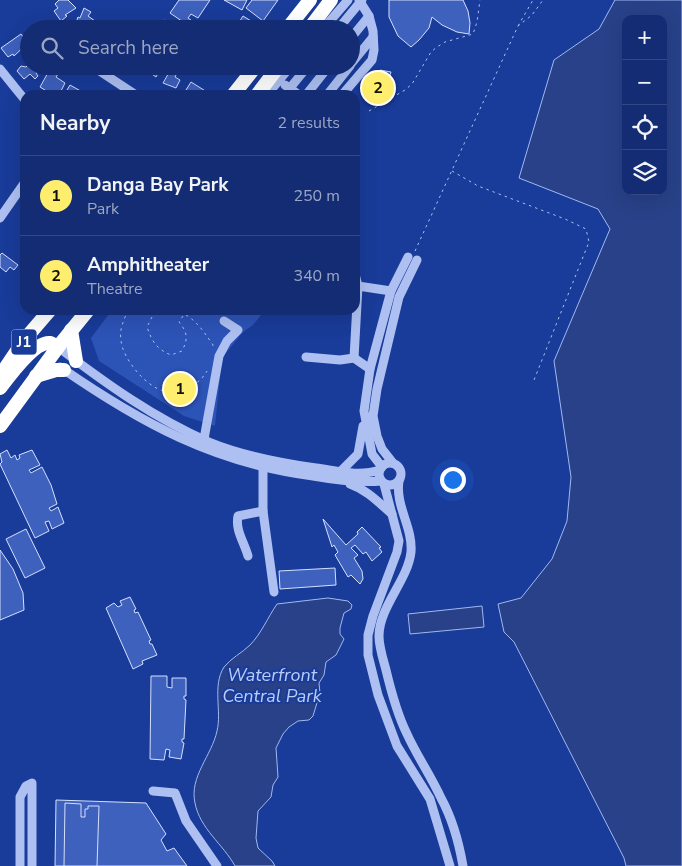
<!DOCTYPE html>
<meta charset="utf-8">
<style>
:root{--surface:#132c73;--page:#20387b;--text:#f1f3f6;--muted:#9da7c4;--line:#324885;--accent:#ffee6e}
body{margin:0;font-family:"Nunito Sans",sans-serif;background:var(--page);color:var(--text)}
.controls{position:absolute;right:15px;top:15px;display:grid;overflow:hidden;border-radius:10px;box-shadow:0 5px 20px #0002}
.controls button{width:45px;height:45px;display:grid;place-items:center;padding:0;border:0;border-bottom:1px solid var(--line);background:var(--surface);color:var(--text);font:25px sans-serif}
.you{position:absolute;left:452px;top:479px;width:18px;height:18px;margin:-12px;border:4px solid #fff;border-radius:50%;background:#1a73e8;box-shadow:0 0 0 8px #1a73e833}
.badge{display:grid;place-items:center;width:32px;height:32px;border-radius:50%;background:var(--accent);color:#111;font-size:16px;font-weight:700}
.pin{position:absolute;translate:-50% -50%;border:2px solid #fff;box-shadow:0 1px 5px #0006}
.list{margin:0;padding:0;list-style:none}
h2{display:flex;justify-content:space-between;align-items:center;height:65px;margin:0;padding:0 20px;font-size:21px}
h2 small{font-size:16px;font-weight:400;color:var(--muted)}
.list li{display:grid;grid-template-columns:32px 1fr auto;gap:15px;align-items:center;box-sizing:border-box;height:80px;padding:0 20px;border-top:1px solid var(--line)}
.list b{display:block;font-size:19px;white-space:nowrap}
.list p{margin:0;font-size:16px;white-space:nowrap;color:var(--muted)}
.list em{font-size:16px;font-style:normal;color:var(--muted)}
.icon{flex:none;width:28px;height:28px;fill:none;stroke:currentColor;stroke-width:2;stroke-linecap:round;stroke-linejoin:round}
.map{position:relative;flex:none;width:682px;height:866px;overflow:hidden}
.search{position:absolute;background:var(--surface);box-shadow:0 5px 20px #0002;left:20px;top:20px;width:340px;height:55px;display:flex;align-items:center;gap:12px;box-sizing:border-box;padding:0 18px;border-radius:28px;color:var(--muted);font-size:19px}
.panel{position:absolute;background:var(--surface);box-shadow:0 5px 20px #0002;left:20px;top:90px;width:340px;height:225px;border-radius:15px}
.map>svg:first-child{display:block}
</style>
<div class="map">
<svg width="682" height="866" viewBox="0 0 682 866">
<rect width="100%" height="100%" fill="#193b99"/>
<polygon fill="#2c53b6" points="112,310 265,310 253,325 243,332 222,358 215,426 184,416 99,361 91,338"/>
<g fill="#284188" stroke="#a0b9f3" fill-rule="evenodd">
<path d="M615,0H682V866H626L624,858L514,642L504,632L498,604L521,598L552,559L567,521L571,477L554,361L610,229L598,209L519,178L554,60L599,29ZM626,19H663V191H626Z"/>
<path d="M328,598L348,601L352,605L351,609L344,613L340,628V634L344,639L336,655L326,662L324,675L319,683L320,693L313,716L309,720L298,721L289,727L283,734L276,748L278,777L273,785L271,797L258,811L256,838L258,848L272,861L275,866H235C223,844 200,829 195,803C189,777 212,755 217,731C222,711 212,686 224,667C231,658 242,653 250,645C261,634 268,617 277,604Z"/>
<polygon points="482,606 484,627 410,634 408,614"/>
</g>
<g fill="#3e61be" stroke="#d5e0fc">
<polygon points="59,0 68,0 76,8 65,15 67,16 61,21 54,11 58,8 55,4"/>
<polygon points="179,0 210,0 198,18 191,14 188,18 195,23 192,28 170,13"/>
<polygon points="224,0 247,0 242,10"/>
<polygon points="252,0 278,0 263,21 246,8"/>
<polygon points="389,0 463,0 468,11 470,23 469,34 457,32 442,25 432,17 429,28 419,40 411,47 398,36 389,17"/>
<polygon points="84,8 91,12 88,16 95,21 92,29 84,25 83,27 77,23 78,21 77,20 78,17 80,18"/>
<polygon points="243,16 256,24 253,29 233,29 235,26 236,27"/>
<polygon points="164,20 177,28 178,26 181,29 159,29"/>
<polygon points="21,34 28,43 14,56 13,54 8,57 1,48"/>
<polygon points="29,64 29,66 42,67 36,73 38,76 35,79 30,74 24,79 17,71 21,66 26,67"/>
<polygon points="141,66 159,66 158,68 160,70 156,77"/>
<polygon points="50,69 58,74 56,77 65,83 59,95 53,95 40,87"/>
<polygon points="171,69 177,73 175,77 180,80 176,88 163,83"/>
<polygon points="380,70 391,72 386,87 389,89 369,103 361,93 376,83"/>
<polygon points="191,82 207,92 205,95 190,95 191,93 186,90"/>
<polygon points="70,85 86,94 85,95 62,95 62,93 64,95"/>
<polygon points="2,253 18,265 14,270 10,267 6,272 0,267 0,255"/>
<polygon points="7,450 11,458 15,455 17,460 20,458 19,455 32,450 40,465 29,470 31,473 42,467 51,485 57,504 49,508 51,511 58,507 64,523 52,529 49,521 45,522 49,531 35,538 0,464 2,462 0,454"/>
<polygon points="323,519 346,545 358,534 357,532 362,527 381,547 379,548 382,552 372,561 366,552 363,554 355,545 351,548 358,555 354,558 362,571 363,579 360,584 351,575 348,577 335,555 338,552 334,545 332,547"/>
<polygon points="26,529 45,568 25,578 6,539"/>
<polygon points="0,550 13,569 23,593 24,610 0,620"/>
<polygon points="335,568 336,585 280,589 279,571"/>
<polygon points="130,597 136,609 134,610 135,613 138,612 151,640 149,641 150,644 152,644 157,655 142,661 143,664 133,669 106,608 114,603 118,607 122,605 120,601"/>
<polygon points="151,676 167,676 167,687 172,688 172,678 186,678 186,696 184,696 184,699 186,700 184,739 182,739 182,742 184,743 181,759 169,757 170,750 166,749 164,760 150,759"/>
<polygon points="56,800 146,803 166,834 161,840 167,851 174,848 187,866 55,866"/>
<polygon points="65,803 81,804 81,817 85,817 85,809 88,809 88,806 99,806 97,866 64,866"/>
</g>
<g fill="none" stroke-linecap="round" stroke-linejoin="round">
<g stroke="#adc0f1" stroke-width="1" stroke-dasharray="2.5 4" stroke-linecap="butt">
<polyline points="518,26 533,0"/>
<polyline points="369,111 405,90 412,84 431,52 437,47 445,42 473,34 477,22 480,0"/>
<polyline points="452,171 478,186 565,219 586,229 589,242 534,380"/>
<polyline points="415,251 518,26 532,15 543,0"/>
<path d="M128,310C124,320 119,329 121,340C122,358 146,387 164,391C181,395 199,385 207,371"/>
<path d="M162,310L154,313L147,327C152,341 156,349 171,355L182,351C188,339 188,333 179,322L187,310"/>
<path d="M174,310C193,315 202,329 213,345V348"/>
<polyline points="209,310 217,315"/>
<polyline points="229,315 232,310"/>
</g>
<g stroke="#adc0f1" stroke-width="9">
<polyline points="323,29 348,0"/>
<polyline points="338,29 362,0"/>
<polyline points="351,38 369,16"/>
<polyline points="351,64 373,37"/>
<polyline points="92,66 136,95"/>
<polyline points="0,69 25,100"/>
<polyline points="285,85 299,95"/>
<polyline points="290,88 308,66"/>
<polyline points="267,95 291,66"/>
<polyline points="306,95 329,66"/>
<polyline points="327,95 350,66"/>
<polyline points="342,95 372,60 374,50 373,31 369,16 359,0"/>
<polyline points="0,218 25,182"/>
<polyline points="355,274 358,286"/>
<path d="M58,347C105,383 154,418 209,442C243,456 281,463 316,468C338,471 359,477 380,470"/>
<polyline points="306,357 340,360 354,358 370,369"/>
<polyline points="354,358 358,286 391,291"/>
<path d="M60,367C141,423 214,463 313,476C336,480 358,483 381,481"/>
<polyline points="204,439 219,356 227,341 238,330 224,321"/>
<polyline points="393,463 382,449 377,436 373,416 377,389 399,297 417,260"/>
<circle cx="390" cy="474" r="11"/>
<polyline points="382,467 372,454 364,411 370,369 391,291 408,257"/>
<polyline points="263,468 263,511 274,592"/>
<polyline points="339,473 358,454 363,426"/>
<path d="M399,481C395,506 413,527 411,552C408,580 379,607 379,636C379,647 383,659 386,670C391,691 397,714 407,734C417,756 431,776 441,798C452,818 459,843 463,866"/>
<path d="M350,484C367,490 379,503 392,514"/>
<polyline points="384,484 399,541 397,552 373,616 368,635 368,655 378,695 397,746 430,799 450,866"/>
<path d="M248,556C244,542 235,530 238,516L263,511"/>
<polyline points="153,791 175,793 186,821 217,866"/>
<polyline points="20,866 20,797 26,786 32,783 32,866"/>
</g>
<g stroke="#fff" stroke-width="14">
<polyline points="287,29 310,0"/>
<polyline points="309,29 331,0"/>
<polyline points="233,95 256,66"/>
<polyline points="257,95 279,66"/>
<polyline points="71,330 76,361"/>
<polyline points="0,376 25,339 50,310"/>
<polyline points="36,376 56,370 64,370"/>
<path d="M0,388C9,376 35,341 50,343C53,344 55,346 58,347"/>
<polyline points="0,426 58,347 88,310"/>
</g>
</g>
<g text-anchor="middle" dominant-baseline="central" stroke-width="4" stroke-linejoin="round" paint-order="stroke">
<rect fill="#193b99" stroke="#bac4e0" stroke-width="1" x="11.5" y="329.5" width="25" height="25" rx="4"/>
<g font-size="15" font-weight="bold" fill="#fff">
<text x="24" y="342">J1</text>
</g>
<g font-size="18" font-style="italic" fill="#baccf8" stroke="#193b99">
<text x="272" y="675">Waterfront<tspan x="272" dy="21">Central Park</tspan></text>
</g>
</g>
</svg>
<div class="controls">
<button>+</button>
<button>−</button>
<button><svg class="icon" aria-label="locate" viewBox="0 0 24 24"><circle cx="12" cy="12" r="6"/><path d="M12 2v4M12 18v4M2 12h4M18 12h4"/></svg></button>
<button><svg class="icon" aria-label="layers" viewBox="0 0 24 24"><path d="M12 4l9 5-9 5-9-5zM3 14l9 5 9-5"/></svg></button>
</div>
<div class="you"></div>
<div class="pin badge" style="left:180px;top:389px">1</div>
<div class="pin badge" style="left:378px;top:88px">2</div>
<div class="search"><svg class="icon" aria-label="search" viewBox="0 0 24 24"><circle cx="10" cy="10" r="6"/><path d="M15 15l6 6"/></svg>Search here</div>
<section class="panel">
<h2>Nearby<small>2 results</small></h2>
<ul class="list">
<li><span class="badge">1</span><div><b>Danga Bay Park</b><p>Park</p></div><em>250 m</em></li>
<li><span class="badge">2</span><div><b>Amphitheater</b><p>Theatre</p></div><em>340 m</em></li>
</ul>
</section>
</div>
